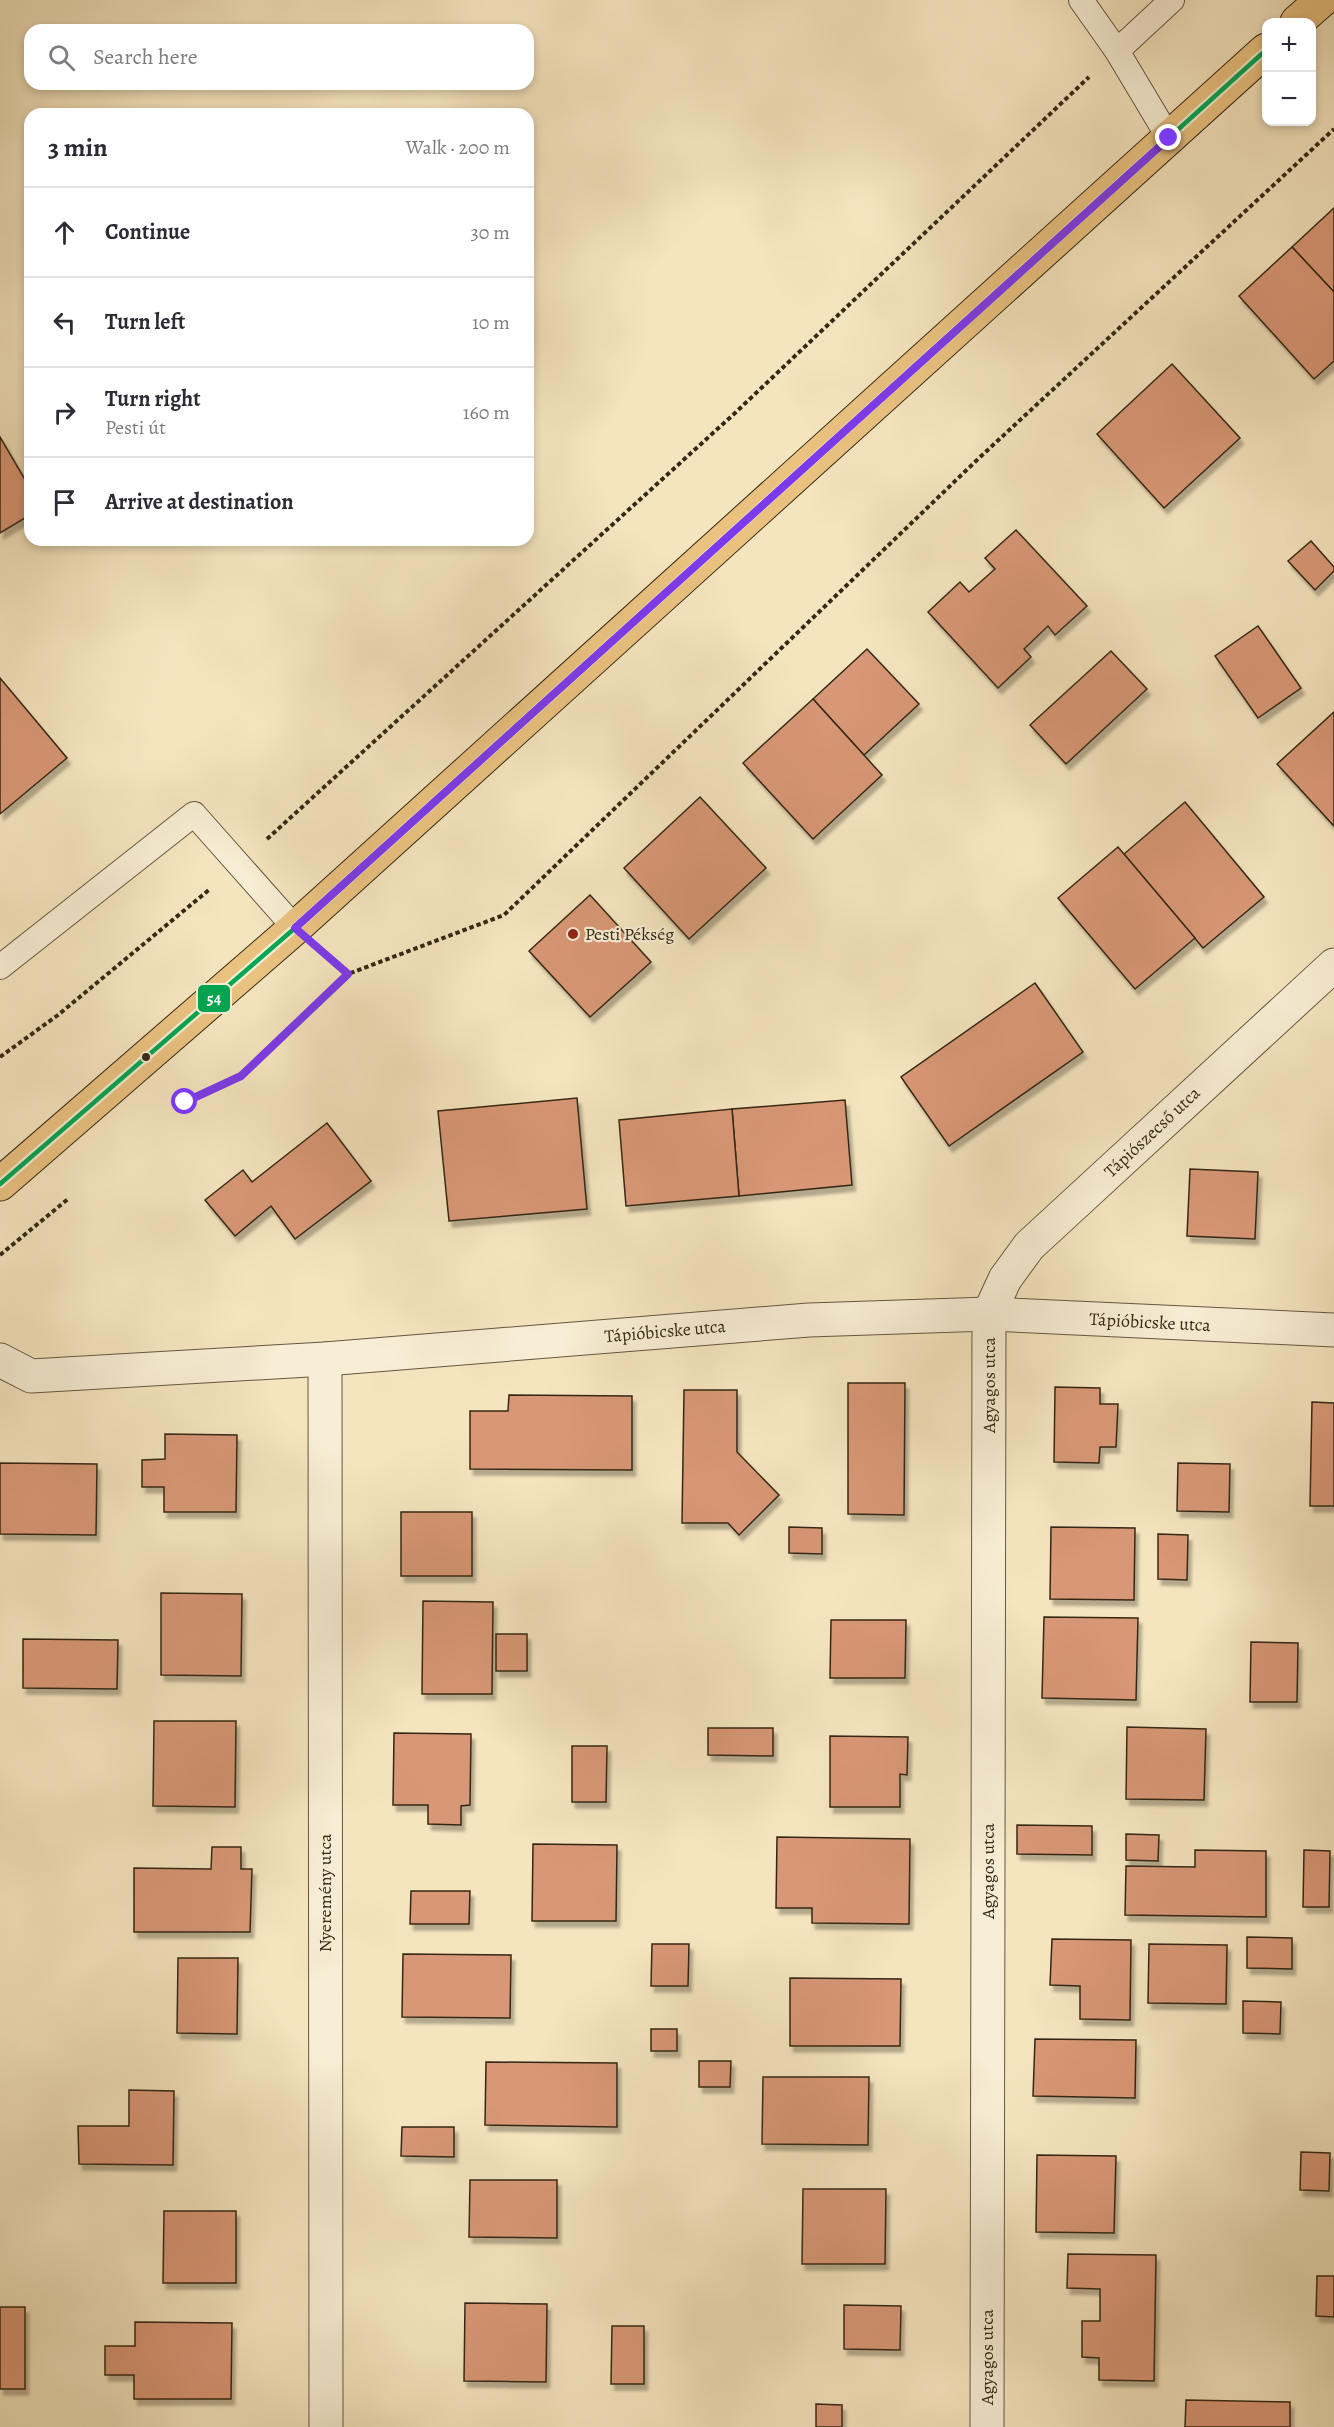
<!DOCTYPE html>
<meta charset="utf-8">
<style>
:root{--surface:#fff;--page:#f7f7f7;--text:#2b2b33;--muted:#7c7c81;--line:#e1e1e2}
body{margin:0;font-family:Alegreya,serif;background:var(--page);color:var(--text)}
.controls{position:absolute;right:18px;top:18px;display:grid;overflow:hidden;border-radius:12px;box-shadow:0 3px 9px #0003}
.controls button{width:54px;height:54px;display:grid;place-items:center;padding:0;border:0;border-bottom:2px solid var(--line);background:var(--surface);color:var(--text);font:30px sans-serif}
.stop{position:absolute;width:18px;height:18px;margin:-14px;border:4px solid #7c3aed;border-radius:50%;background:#fff}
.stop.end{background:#7c3aed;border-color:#fff;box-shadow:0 2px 6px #0008}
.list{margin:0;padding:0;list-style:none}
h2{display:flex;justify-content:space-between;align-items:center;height:78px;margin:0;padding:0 24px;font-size:26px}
h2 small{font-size:20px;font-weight:400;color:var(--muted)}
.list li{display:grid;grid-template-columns:39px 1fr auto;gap:18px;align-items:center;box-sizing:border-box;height:90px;padding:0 24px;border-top:2px solid var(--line)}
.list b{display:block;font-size:22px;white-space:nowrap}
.list p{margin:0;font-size:20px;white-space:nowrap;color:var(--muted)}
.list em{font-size:20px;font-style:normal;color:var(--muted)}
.icon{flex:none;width:33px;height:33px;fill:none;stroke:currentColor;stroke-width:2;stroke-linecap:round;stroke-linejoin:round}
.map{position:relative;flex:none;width:1334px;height:2427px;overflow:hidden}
.search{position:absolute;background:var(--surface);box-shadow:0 3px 9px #0003;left:24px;top:24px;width:510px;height:66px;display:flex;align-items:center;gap:15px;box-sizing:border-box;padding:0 21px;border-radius:18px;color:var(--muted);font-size:22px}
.panel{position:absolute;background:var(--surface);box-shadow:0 3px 9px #0003;left:24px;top:108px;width:510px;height:438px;border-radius:18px}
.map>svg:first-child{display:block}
</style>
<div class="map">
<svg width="1334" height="2427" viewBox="0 0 1334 2427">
<defs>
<filter id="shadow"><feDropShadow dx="3.5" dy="6" stdDeviation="1.5" flood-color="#0004"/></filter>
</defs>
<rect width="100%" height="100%" fill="#f5e5bf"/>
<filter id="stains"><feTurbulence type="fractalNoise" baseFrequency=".00333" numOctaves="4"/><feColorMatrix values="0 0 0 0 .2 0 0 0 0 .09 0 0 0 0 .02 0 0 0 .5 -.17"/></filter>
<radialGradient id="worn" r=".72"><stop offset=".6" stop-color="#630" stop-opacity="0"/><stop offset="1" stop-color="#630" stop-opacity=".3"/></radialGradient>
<g fill="#d89776" stroke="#352814" stroke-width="1.5" filter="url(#shadow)">
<polygon points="1334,208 1334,292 1292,247"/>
<polygon points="1292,247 1334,292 1334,361 1314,379 1239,296"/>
<polygon points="1172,364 1240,438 1164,508 1097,434"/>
<polygon points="0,437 30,488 30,515 0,533"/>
<polygon points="1016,530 1087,606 1055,635 1048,626 1024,649 1031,657 998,688 928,612 960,582 969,592 995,569 985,558"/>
<polygon points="1311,541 1334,567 1334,571 1315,590 1288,561"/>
<polygon points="1258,626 1301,688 1258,718 1215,656"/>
<polygon points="867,649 919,704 864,755 813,699"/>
<polygon points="1111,651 1147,689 1066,764 1030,725"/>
<polygon points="0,678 67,758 0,814"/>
<polygon points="813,699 882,775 813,839 743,763"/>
<polygon points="1334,712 1334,826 1277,764"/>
<polygon points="700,797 766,868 689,939 624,868"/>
<polygon points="1185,802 1264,897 1203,948 1124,854"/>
<polygon points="1118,847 1195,938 1135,989 1058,898"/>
<polygon points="590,895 651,962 590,1017 529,951"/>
<polygon points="1035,983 1083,1052 949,1146 901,1077"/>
<polygon points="577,1098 587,1209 449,1221 438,1111"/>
<polygon points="845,1100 852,1185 739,1196 732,1109"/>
<polygon points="732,1109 739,1196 626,1206 619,1120"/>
<polygon points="327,1123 371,1181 295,1239 271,1206 235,1236 205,1200 243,1170 252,1182"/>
<polygon points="1190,1169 1258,1172 1255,1239 1187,1236"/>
<polygon points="848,1383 905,1383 904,1515 848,1514"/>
<polygon points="1055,1387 1100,1388 1100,1404 1118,1404 1116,1447 1100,1447 1099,1463 1054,1462"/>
<polygon points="684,1390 737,1390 737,1452 779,1495 739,1535 728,1523 682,1523"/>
<polygon points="509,1395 632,1396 632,1470 470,1469 470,1411 508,1411"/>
<polygon points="1312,1402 1334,1403 1334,1506 1310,1506"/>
<polygon points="165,1434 237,1435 236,1512 164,1512 164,1487 142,1487 142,1460 165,1459"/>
<polygon points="0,1463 97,1464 96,1535 0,1534"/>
<polygon points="1178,1463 1230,1464 1229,1512 1177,1511"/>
<rect x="401" y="1512" width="71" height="64"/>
<polygon points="789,1527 822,1528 822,1554 789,1553"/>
<polygon points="1051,1527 1135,1528 1134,1600 1050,1599"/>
<polygon points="1158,1534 1188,1535 1187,1580 1158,1579"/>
<polygon points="161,1593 242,1594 241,1676 161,1675"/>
<polygon points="423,1601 493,1602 492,1694 422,1694"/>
<polygon points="1044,1617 1138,1618 1136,1700 1042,1698"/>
<polygon points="831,1620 906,1620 905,1678 830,1678"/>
<rect x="496" y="1634" width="31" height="37"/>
<polygon points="23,1639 118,1640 117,1689 23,1688"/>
<polygon points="1251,1642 1298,1643 1297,1702 1250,1702"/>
<polygon points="154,1721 236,1721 235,1807 153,1806"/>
<polygon points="1127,1727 1206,1729 1204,1800 1126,1799"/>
<polygon points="708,1728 773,1728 773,1756 708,1755"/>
<polygon points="394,1733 471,1734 470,1805 461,1806 461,1825 428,1824 428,1805 393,1805"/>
<polygon points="830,1736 908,1737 907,1775 900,1774 900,1807 830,1807"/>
<polygon points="572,1746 607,1746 606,1802 572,1802"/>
<polygon points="1017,1825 1092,1826 1092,1855 1017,1854"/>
<polygon points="1126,1834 1159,1835 1158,1861 1126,1860"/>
<polygon points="777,1837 910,1839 909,1924 812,1923 812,1908 776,1908"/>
<polygon points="533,1844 617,1845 616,1921 532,1921"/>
<polygon points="212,1847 241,1847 241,1869 252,1869 250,1932 134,1932 134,1868 211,1869"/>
<polygon points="1195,1850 1266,1851 1266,1917 1125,1915 1126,1866 1195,1867"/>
<polygon points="1304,1850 1330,1851 1329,1907 1303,1907"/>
<polygon points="411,1891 470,1891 469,1924 410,1924"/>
<polygon points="1247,1937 1292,1938 1292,1969 1247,1968"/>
<polygon points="1052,1939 1131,1940 1130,2020 1080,2019 1080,1986 1050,1985"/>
<polygon points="652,1944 689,1944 688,1986 651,1986"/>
<polygon points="1149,1944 1227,1945 1226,2004 1148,2003"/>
<polygon points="403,1954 511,1955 510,2018 402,2017"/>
<polygon points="178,1958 238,1958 237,2034 177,2033"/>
<polygon points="790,1978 901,1979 900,2046 790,2046"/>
<polygon points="1243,2001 1281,2002 1280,2034 1243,2033"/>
<rect x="651" y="2029" width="26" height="22"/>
<polygon points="1035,2039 1136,2040 1135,2098 1033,2096"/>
<polygon points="699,2061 731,2061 730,2087 699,2087"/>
<polygon points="486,2062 617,2063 617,2127 485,2125"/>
<polygon points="763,2077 869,2077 868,2145 762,2144"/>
<polygon points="129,2090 174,2091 173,2165 79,2164 78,2126 129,2126"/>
<polygon points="402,2127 454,2127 454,2157 401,2156"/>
<polygon points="1301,2152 1330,2153 1329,2191 1300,2190"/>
<polygon points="1037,2155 1116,2156 1114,2233 1036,2232"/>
<polygon points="470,2180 557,2180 557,2238 469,2237"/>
<polygon points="803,2189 886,2189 885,2264 802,2264"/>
<polygon points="164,2211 236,2211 236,2283 163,2283"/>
<polygon points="1068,2254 1156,2255 1154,2381 1099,2380 1099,2358 1082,2357 1082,2321 1100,2321 1100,2289 1067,2288"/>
<polygon points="1317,2276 1334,2276 1334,2317 1316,2316"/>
<polygon points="465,2303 547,2304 546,2382 464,2381"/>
<polygon points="844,2305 901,2306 900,2350 844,2349"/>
<rect x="0" y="2307" width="25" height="82"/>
<polygon points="135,2322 232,2323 231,2399 134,2399 134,2375 105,2375 105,2346 135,2346"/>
<polygon points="612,2326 644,2326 644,2384 611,2384"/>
<polygon points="1186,2400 1290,2402 1290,2427 1185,2427"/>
<polygon points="816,2404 842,2405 842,2427 816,2427"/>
</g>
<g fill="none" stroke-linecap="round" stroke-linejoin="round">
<g stroke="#65573f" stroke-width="26">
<g id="lane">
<polyline points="1081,0 1117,51 1169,138"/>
<polyline points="1117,51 1172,0"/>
<polyline points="0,967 194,814 295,928"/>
</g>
</g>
<g stroke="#65573f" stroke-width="35">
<g id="street">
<polyline points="325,1359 326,2427"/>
<polyline points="0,1360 31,1376 325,1359 809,1320 989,1314 1334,1330"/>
<polyline points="987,2427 989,1314 1005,1279 1029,1246 1334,965"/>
</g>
</g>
<g stroke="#352814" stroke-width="35">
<g id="primary">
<polyline points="1297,22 1322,0"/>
<polyline points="0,1184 295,928 1266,50"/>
</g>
</g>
<g stroke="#352814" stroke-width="4" stroke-dasharray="4.5 3" stroke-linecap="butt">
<polyline points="267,839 735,413 1089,77"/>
<polyline points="327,956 348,974 504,915 978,459 1334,129"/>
<polyline points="0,1057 58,1015 210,889"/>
<polyline points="185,1102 241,1076 348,974"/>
<polyline points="0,1255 68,1199"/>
</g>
<use href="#lane" stroke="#f8eed5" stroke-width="24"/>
<use href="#street" stroke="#f8eed5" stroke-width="33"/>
<use href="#primary" stroke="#eac280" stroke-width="33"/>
<g stroke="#f8eed5" stroke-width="9">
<polyline id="bus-1" points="0,1184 295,928 1266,50"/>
</g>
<use href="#bus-1" stroke="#00a651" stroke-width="4.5"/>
</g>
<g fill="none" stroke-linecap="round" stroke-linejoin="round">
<polyline stroke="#7c3aed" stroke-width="8" points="185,1102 241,1076 348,974 295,928 1169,138"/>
</g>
<circle fill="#8f2418" stroke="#f8eed5" stroke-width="2" cx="573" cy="934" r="6"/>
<circle fill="#352814" stroke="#f8eed5" stroke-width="2" cx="146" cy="1057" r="5"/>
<g text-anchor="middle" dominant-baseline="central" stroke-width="4.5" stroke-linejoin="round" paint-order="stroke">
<g font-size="18" fill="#352814" stroke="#f8eed5" text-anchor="start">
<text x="585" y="934">Pesti Pékség</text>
</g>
<g font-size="18" fill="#352814" stroke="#f8eed5">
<text transform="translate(1152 1132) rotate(-43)">Tápiószecső utca</text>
<text transform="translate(1150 1322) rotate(3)">Tápióbicske utca</text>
<text transform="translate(665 1331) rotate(-5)">Tápióbicske utca</text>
<text transform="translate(989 1385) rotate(-90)">Agyagos utca</text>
<text transform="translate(988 1871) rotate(-90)">Agyagos utca</text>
<text transform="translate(325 1893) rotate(-90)">Nyeremény utca</text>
<text transform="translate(987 2357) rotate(-90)">Agyagos utca</text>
</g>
</g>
<rect stroke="#f8eed5" stroke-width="2" x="197" y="984" width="34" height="29" rx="6" fill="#00a651"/>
<g font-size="16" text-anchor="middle" font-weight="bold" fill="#fff">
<text x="214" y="1004">54</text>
</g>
<rect width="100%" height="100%" filter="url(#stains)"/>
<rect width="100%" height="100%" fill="url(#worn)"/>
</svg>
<div class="controls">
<button>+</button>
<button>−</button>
</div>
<div class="stop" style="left:185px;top:1102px"></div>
<div class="stop end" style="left:1169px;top:138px"></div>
<div class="search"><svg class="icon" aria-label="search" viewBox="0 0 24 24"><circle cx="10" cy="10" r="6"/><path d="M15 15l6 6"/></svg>Search here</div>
<section class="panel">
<h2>3 min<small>Walk · 200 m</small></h2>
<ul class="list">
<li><svg class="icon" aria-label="ahead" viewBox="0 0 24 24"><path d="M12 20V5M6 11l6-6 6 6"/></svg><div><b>Continue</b></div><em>30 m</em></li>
<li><svg class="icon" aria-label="left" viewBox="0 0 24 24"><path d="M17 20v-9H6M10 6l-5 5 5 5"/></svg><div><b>Turn left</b></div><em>10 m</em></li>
<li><svg class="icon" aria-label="right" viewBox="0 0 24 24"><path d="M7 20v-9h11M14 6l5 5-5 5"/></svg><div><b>Turn right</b><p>Pesti út</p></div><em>160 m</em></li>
<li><svg class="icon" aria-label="arrive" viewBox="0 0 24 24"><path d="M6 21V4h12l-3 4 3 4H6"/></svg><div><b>Arrive at destination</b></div></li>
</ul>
</section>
</div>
